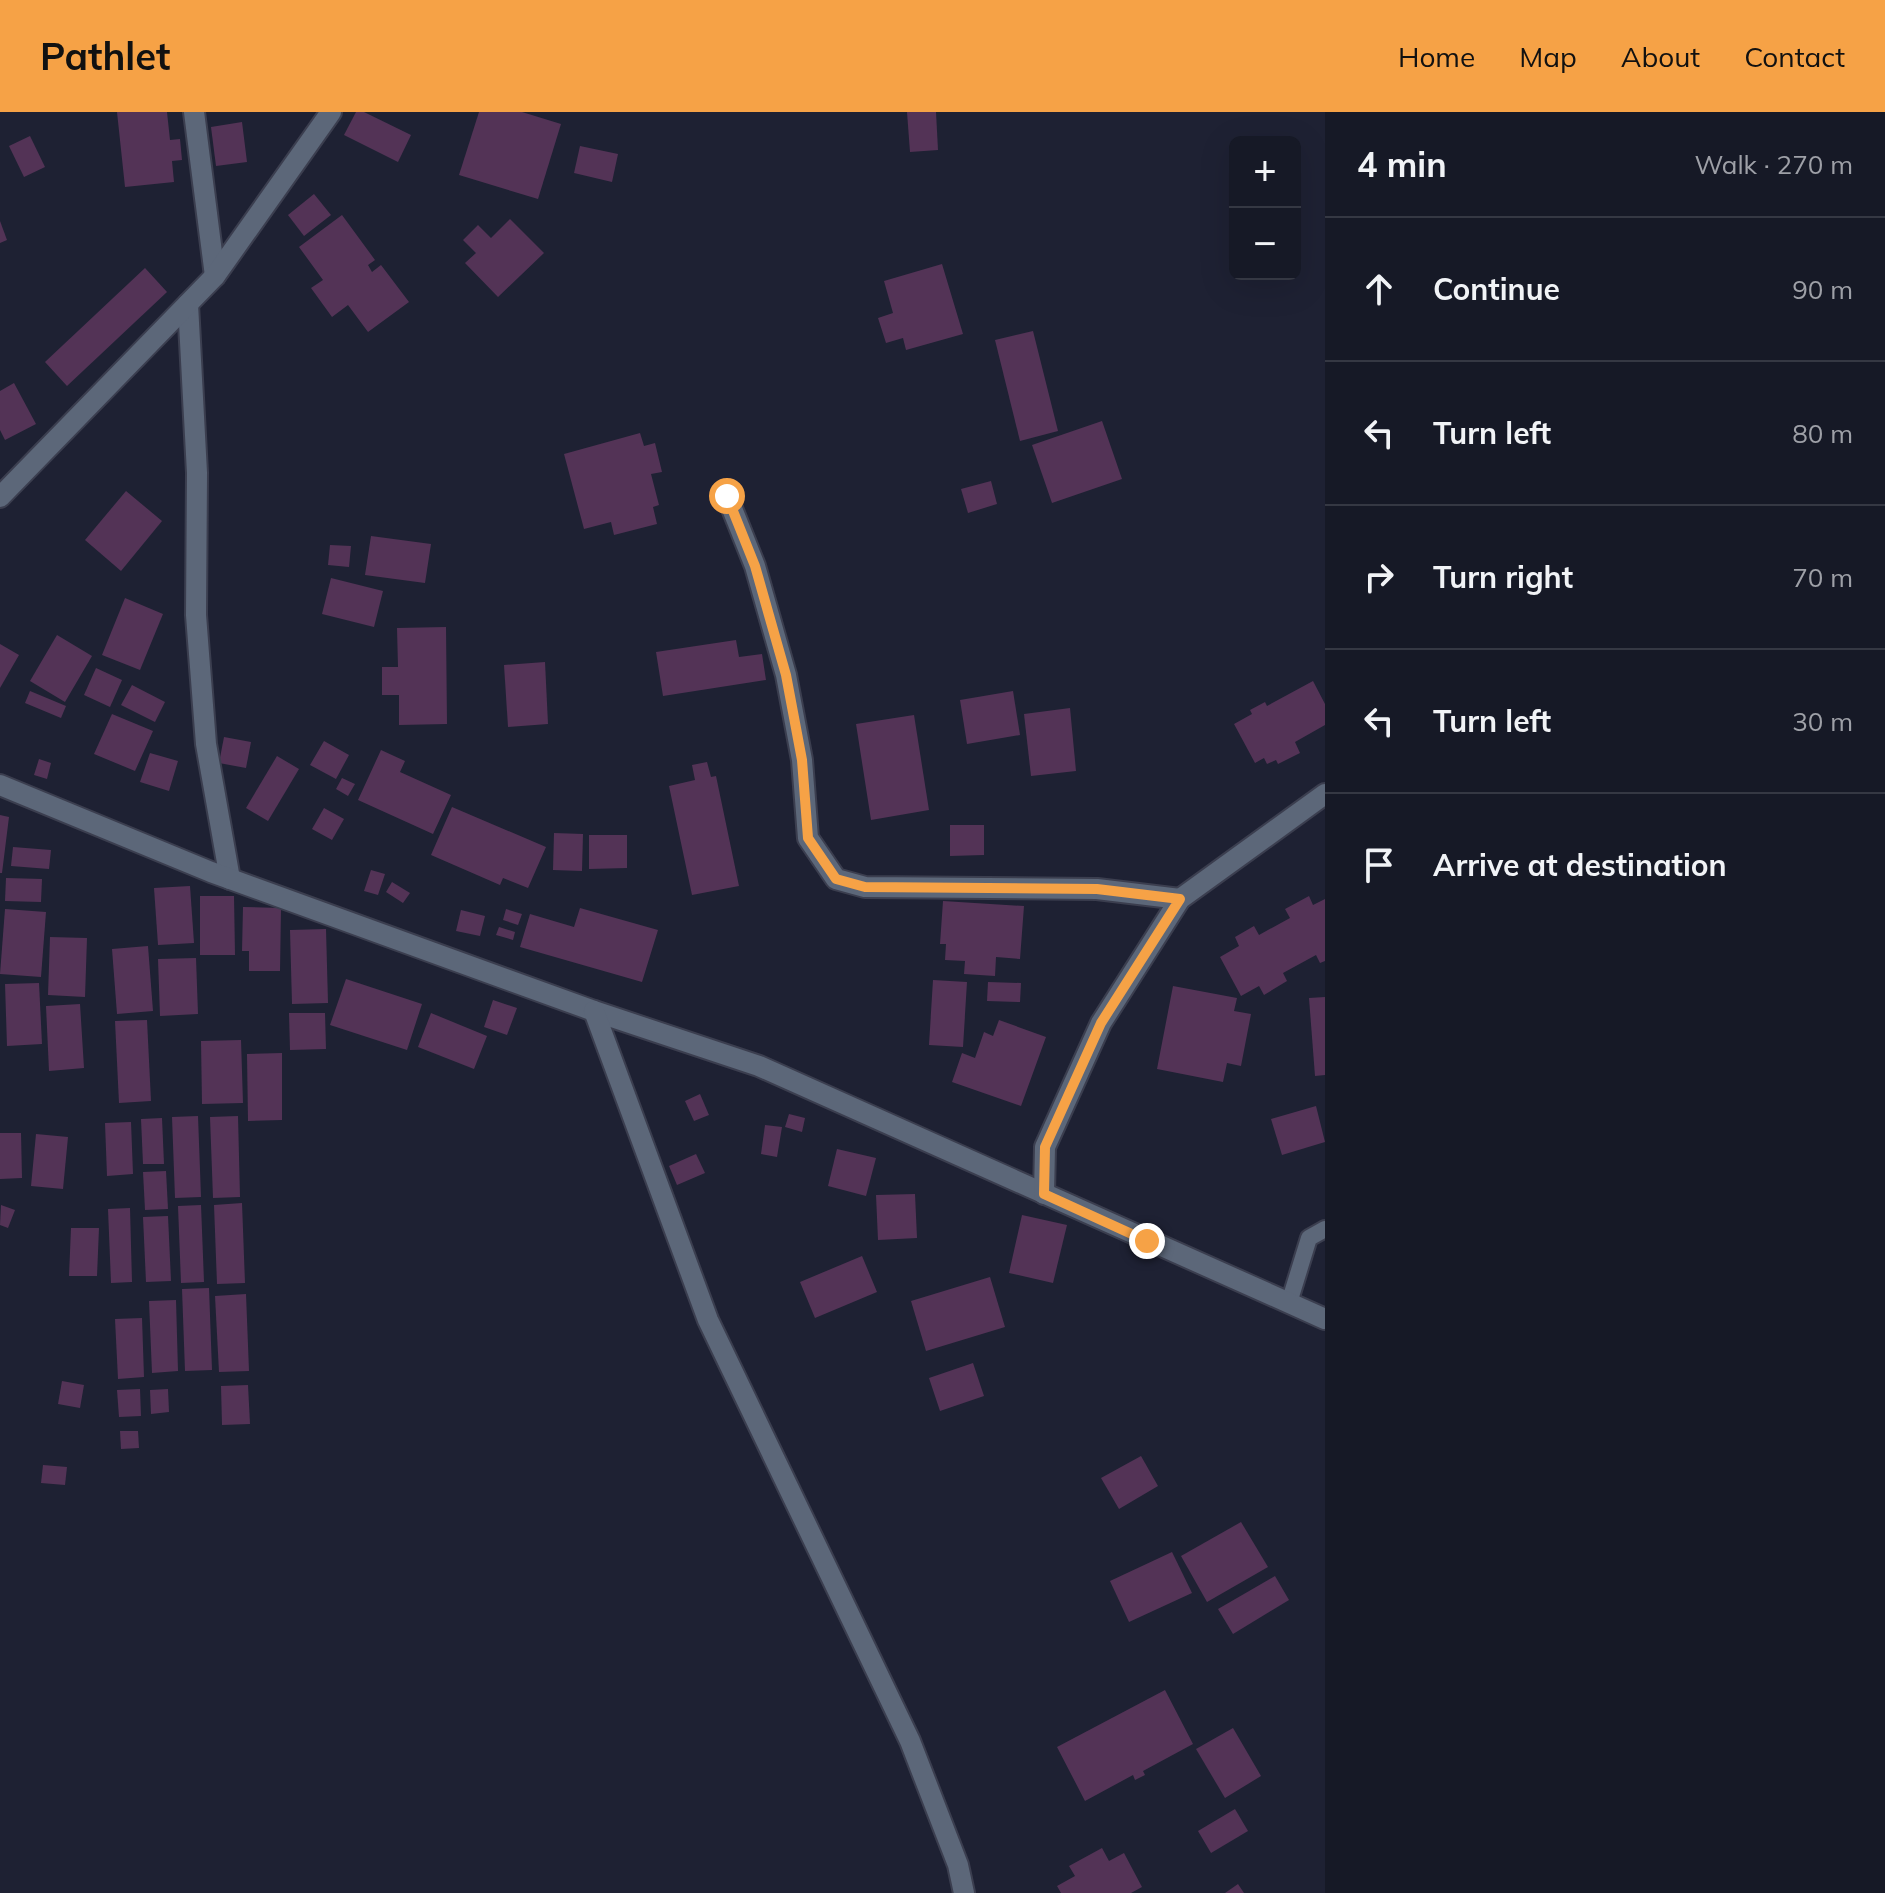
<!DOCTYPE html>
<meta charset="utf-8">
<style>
:root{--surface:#161926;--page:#232632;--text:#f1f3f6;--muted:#9ea0a7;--line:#353843;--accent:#f6a246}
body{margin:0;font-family:Mulish,sans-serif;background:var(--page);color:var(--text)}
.controls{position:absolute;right:24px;top:24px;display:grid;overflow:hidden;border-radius:12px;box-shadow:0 8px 32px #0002}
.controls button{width:72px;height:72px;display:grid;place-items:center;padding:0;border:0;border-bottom:2px solid var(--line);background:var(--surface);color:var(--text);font:40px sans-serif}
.stop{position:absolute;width:24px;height:24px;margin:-18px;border:6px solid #f6a246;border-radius:50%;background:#fff}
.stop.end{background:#f6a246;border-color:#fff;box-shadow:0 2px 8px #0008}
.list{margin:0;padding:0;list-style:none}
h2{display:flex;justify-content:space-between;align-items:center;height:104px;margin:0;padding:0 32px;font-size:34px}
h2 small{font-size:26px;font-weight:400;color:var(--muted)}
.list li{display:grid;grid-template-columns:52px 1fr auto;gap:24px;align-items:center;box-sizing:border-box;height:144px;padding:0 32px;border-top:2px solid var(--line)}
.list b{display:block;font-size:30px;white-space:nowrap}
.list em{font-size:26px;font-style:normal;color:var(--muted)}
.icon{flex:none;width:44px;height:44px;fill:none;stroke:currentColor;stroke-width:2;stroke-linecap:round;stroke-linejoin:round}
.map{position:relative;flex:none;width:1325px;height:1781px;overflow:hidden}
header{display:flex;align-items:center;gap:48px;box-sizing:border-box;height:112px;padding:0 40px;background:var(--accent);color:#111}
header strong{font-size:38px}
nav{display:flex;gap:44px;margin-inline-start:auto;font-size:28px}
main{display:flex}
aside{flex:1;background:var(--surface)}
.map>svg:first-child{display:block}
</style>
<header>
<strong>Pathlet</strong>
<nav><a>Home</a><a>Map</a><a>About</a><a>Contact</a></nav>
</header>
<main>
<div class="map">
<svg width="1325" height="1781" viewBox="0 0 1325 1781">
<rect width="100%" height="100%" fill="#1e2133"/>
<g fill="#533356">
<polygon points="117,0 167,0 170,28 180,27 182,48 172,49 174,70 125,75"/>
<polygon points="356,0 364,0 411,23 398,50 344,23"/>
<polygon points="479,0 522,0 561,12 538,87 459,63"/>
<polygon points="907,0 936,0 938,38 910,40"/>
<polygon points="242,10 247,50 216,54 211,15"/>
<polygon points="30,24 45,55 24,65 9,34"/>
<polygon points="580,34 618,42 612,70 574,61"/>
<polygon points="314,82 331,103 304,124 288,103"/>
<polygon points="342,103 375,148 368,153 372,160 381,153 409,190 368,220 348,193 332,205 311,176 323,168 299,135"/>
<polygon points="510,107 544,141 498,185 465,151 476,141 463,128 478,113 491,126"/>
<polygon points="0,109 7,128 0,131"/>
<polygon points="942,152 963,222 906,238 903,226 886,231 878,206 893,201 884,169"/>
<polygon points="145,156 167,180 67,274 45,250"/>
<polygon points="1033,219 1058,319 1020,329 995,228"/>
<polygon points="14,271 36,312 5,328 0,318 0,279"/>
<polygon points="1102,309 1122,367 1052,391 1032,333"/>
<polygon points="640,321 644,334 655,331 662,360 651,362 659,393 653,395 657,412 614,423 611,410 584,417 564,342"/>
<polygon points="991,369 997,392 968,401 961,377"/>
<polygon points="126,379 162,409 121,459 85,428"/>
<polygon points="371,424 431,432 425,471 365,463"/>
<polygon points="330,433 351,434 349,455 328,453"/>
<polygon points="331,466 383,479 374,515 322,502"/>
<polygon points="125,486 163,502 140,558 102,543"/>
<polygon points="446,515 447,612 399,613 399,583 382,583 382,555 398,555 397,516"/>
<polygon points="57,523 92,544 65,590 30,569"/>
<polygon points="736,528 739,545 762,542 766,568 663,584 656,540"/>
<polygon points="0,532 19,543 0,576"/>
<polygon points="545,550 548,612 508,615 504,553"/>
<polygon points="96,556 122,568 110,595 84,583"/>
<polygon points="1313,569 1325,592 1325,613 1295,630 1300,641 1278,652 1276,648 1267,652 1264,646 1255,651 1234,612 1252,602 1250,598 1265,590 1267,594"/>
<polygon points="132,573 165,590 155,610 121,593"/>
<polygon points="30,579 66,594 61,606 25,591"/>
<polygon points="1013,579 1020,623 967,632 960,588"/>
<polygon points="1070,596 1076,659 1031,664 1024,602"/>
<polygon points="112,602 153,619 135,659 94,642"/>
<polygon points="914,603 929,698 871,708 856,612"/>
<polygon points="224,625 251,630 246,656 219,651"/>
<polygon points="324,629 349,643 336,667 310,653"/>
<polygon points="381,638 405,649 400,660 451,683 433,722 358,688"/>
<polygon points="150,641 178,649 169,679 140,670"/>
<polygon points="277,644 299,657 268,709 246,696"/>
<polygon points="39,647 51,651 47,667 34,663"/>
<polygon points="707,650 711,665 716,664 739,774 692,783 669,674 695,668 692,653"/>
<polygon points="342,666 355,672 348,684 336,677"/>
<polygon points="452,695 546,735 528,776 503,766 500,773 431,743"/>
<polygon points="324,696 344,707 332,728 312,717"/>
<polygon points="0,703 9,705 2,761 0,761"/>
<polygon points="950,713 984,713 984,743 950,744"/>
<polygon points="554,721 583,722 582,759 553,758"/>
<polygon points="589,723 627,723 627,756 589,757"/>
<polygon points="13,735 51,738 49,757 11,754"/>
<polygon points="371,758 385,762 378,783 364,779"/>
<polygon points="6,766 42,767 41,790 5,789"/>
<polygon points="392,770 410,781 403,791 386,780"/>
<polygon points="190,774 194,831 158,833 154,776"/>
<polygon points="200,784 234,784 235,843 200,843"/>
<polygon points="1309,784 1313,793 1325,787 1325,849 1320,851 1316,843 1283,861 1287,869 1264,883 1259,874 1241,884 1220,845 1239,834 1235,825 1254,814 1259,823 1290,806 1285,797"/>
<polygon points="943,789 1024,794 1020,847 996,845 995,864 964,862 965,849 945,848 946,832 940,832"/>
<polygon points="243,795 281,796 280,859 249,859 249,839 242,839"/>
<polygon points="580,796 658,818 642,870 520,835 530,802 574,815"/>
<polygon points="5,797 46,800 41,865 0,862"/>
<polygon points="506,797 522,802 518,813 503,808"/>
<polygon points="461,798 485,804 480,824 456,819"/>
<polygon points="499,815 515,820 513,828 496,823"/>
<polygon points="326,817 328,891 292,892 290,818"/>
<polygon points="50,825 87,826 85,885 48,883"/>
<polygon points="148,834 153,899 117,902 112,837"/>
<polygon points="196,846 198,902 160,904 158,847"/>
<polygon points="346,867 422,892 407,938 330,913"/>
<polygon points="933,868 967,870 963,935 929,933"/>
<polygon points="988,870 1021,871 1020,890 987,889"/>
<polygon points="39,871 42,932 7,934 5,872"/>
<polygon points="1173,874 1237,886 1234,899 1251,902 1241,954 1227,951 1223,970 1157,957"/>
<polygon points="1325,885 1325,963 1315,964 1309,886"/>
<polygon points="493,888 517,896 507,923 484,915"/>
<polygon points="80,892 84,956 49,959 46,894"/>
<polygon points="289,901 325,901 326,937 290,938"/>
<polygon points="431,901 487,924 474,957 418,935"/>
<polygon points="147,908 151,989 119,991 115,909"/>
<polygon points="999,908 1046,925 1021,994 952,970 962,941 975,946 984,920 993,924"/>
<polygon points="241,928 243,991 202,992 201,929"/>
<polygon points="282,941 282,1008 248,1009 247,942"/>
<polygon points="700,982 709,1003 694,1009 685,989"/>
<polygon points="1316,994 1325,1030 1282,1043 1271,1007"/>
<polygon points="789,1002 805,1006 802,1020 785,1015"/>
<polygon points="198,1004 201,1085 175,1086 172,1005"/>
<polygon points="238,1004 240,1085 213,1086 210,1005"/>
<polygon points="162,1006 164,1052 143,1052 141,1007"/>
<polygon points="131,1010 133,1062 107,1064 105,1011"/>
<polygon points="765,1013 782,1015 777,1045 761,1042"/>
<polygon points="0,1021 21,1021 22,1066 0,1067"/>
<polygon points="36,1022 68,1025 63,1077 31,1074"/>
<polygon points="837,1037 876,1046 866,1084 828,1074"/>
<polygon points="696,1042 705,1061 677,1073 669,1054"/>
<polygon points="166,1059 168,1097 145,1098 143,1060"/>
<polygon points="915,1082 917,1126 878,1128 876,1083"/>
<polygon points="242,1091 245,1171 217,1172 214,1093"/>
<polygon points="1,1093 15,1098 8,1116 0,1113"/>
<polygon points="201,1093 204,1170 181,1171 178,1094"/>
<polygon points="130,1096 132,1170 111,1171 108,1097"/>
<polygon points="1022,1103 1067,1113 1053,1171 1009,1161"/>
<polygon points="168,1104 171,1169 146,1170 143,1105"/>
<polygon points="71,1116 99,1116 97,1164 69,1164"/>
<polygon points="862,1144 877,1180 815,1206 800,1170"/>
<polygon points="990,1165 1005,1215 926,1239 911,1189"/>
<polygon points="209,1176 212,1258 185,1259 182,1177"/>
<polygon points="246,1182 249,1259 219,1260 215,1184"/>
<polygon points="176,1188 178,1259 152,1261 149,1189"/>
<polygon points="142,1206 144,1265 118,1267 115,1207"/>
<polygon points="973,1251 984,1284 940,1299 929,1266"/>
<polygon points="62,1269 84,1273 80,1296 58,1292"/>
<polygon points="248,1273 250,1312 222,1313 221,1274"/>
<polygon points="140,1277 141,1304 119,1305 117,1278"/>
<polygon points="168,1277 169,1300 151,1302 150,1278"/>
<polygon points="120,1319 138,1319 139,1336 121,1337"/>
<polygon points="1141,1344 1158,1374 1119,1397 1101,1366"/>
<polygon points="43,1353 67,1355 65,1373 41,1371"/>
<polygon points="1241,1410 1268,1455 1207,1490 1181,1444"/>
<polygon points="1172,1440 1192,1481 1129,1510 1110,1469"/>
<polygon points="1275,1464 1289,1488 1233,1522 1218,1497"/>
<polygon points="1165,1578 1193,1632 1143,1659 1145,1663 1135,1668 1133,1663 1085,1689 1057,1635"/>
<polygon points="1233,1616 1261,1664 1225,1686 1196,1637"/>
<polygon points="1235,1697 1248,1719 1211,1741 1198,1719"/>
<polygon points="1102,1736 1109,1749 1124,1741 1142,1775 1131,1781 1061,1781 1057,1774 1075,1764 1069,1754"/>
<polygon points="1238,1772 1244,1781 1225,1781"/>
</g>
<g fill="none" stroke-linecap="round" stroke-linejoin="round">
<g stroke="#3b3e4f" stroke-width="20">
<polyline id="service" points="1289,1191 1309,1126 1325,1117"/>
</g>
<g stroke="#3b3e4f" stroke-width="24">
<g id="minor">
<polyline points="194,0 215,164"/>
<polyline points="188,192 197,361 196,503 206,632 230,767"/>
<polyline points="727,384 755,454 786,563 802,648 808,726 836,767 865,775 1097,777 1180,787"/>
<polyline points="0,385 215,164 331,0"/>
<polyline points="0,673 211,760 594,899 759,954 1325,1207"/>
<polyline points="594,899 708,1208 910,1629 958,1753 964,1781"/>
<polyline points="1044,1082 1045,1035 1101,911 1180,787 1325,682"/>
</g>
</g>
<use href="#service" stroke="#5c6779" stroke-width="16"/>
<use href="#minor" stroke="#5c6779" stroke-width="20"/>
</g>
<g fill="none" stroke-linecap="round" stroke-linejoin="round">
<polyline stroke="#f6a246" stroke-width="10" points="727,384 755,454 786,563 802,648 808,726 836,767 865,775 1097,777 1180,787 1101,911 1045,1035 1044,1082 1147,1129"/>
</g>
</svg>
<div class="controls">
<button>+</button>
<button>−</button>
</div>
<div class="stop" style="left:727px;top:384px"></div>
<div class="stop end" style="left:1147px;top:1129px"></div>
</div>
<aside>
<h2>4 min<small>Walk · 270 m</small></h2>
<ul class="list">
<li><svg class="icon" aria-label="ahead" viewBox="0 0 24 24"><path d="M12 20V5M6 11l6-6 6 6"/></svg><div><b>Continue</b></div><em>90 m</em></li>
<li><svg class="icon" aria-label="left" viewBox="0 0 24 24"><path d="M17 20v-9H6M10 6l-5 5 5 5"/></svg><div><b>Turn left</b></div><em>80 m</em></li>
<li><svg class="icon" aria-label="right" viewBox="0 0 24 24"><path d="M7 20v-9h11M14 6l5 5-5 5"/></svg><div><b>Turn right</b></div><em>70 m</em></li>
<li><svg class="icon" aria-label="left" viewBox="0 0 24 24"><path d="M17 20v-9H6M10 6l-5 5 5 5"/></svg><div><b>Turn left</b></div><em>30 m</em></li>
<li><svg class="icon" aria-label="arrive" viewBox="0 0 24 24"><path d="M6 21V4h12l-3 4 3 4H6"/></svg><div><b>Arrive at destination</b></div></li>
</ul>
</aside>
</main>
